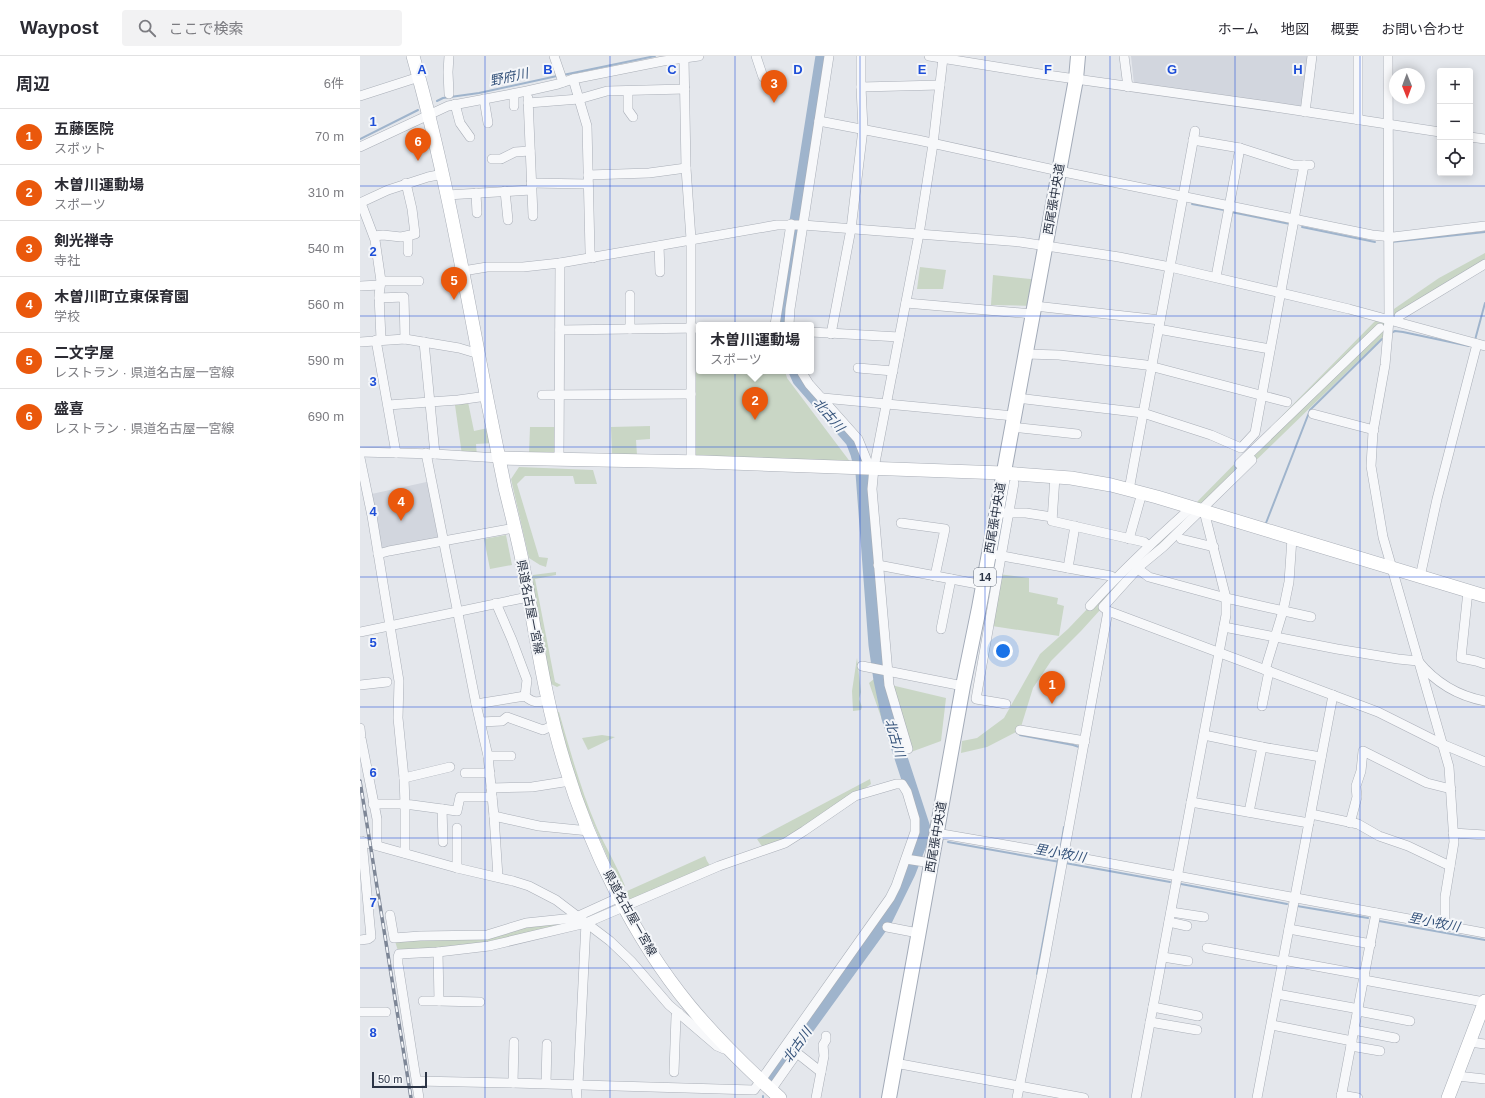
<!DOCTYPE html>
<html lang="ja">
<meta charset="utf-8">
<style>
:root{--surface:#fff;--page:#f2f2f3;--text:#2b2b33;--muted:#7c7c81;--line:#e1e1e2;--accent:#ea580c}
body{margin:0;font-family:Helvetica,"Noto Sans JP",sans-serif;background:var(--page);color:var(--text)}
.controls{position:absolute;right:12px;top:12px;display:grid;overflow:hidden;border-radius:4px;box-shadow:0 2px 10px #0003}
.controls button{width:36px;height:36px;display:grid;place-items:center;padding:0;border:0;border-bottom:1px solid var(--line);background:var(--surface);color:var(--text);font:20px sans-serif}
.compass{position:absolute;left:1029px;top:12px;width:36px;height:36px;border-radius:50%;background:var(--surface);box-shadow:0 2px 10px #0003;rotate:179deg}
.scale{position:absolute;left:12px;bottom:10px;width:55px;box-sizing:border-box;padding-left:4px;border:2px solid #2b3445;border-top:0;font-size:11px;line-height:14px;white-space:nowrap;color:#2b3445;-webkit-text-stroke:3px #f4f6f9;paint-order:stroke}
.you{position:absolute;left:643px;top:595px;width:14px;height:14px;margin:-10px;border:3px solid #fff;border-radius:50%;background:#1a73e8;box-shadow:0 0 0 6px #1a73e833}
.badge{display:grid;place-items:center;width:26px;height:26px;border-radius:50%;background:var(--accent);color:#fff;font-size:13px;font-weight:700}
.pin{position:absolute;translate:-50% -33px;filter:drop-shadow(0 1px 2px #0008)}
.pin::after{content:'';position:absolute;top:21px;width:14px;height:12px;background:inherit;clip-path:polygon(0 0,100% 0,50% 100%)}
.popup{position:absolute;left:336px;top:266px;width:118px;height:52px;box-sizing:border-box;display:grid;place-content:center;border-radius:4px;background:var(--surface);filter:drop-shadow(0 1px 3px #0005);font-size:13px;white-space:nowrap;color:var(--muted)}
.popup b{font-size:15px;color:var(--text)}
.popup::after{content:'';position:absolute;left:50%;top:100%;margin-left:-8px;border:8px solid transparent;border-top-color:var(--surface)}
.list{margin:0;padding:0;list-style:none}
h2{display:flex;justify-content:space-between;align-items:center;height:52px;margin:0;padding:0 16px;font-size:17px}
h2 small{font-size:13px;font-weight:400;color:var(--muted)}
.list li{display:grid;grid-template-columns:26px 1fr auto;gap:12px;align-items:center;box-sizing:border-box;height:56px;padding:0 16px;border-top:1px solid var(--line)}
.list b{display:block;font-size:15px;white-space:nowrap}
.list p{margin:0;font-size:13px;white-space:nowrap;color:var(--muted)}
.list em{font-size:13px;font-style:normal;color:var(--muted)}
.icon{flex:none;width:22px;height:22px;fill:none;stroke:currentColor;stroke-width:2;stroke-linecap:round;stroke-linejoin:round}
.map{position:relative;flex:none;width:1125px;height:1042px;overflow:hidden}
header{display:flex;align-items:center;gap:24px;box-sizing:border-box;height:56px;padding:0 20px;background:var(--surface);border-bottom:1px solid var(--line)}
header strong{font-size:19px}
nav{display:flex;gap:22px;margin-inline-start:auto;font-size:14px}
.search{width:280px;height:36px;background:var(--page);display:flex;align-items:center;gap:10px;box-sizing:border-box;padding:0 14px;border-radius:4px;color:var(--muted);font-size:15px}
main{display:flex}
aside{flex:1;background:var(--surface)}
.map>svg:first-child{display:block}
</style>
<header>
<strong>Waypost</strong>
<div class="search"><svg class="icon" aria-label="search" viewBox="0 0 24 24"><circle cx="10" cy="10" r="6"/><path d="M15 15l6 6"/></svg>ここで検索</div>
<nav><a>ホーム</a><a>地図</a><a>概要</a><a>お問い合わせ</a></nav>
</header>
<main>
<aside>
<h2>周辺<small>6件</small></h2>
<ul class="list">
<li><span class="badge">1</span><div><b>五藤医院</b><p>スポット</p></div><em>70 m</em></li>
<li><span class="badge">2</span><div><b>木曽川運動場</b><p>スポーツ</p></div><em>310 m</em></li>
<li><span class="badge">3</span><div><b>剣光禅寺</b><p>寺社</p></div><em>540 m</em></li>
<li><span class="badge">4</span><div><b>木曽川町立東保育園</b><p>学校</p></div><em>560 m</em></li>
<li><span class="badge">5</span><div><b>二文字屋</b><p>レストラン · 県道名古屋一宮線</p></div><em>590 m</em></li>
<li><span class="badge">6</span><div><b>盛喜</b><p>レストラン · 県道名古屋一宮線</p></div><em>690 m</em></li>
</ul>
</aside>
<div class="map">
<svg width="1125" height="1042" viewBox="0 0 1125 1042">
<rect width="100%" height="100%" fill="#e4e7ec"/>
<g fill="#d2d6de">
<polygon points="771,0 950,0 943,52 774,28"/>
<polygon points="71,425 83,485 18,498 7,439"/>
</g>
<g fill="#c9d6c5">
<polygon points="1125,197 1125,213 1032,262 1031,255 1079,222"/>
<polygon points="560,211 586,214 583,233 557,233"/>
<polygon points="633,219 680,224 675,250 631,249"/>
<polygon points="1019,261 1029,264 1028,276 844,455 780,510 721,575 691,605 673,632 660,674 627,691 601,697 602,685 617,682 644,662 680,598 708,573 730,550 832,451"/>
<polygon points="331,278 339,278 339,315 425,315 427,322 494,411 331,406"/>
<polygon points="108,346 114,375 128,372 133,387 116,388 117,401 102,399 95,349"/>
<polygon points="290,370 290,383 276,384 277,399 252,400 251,371"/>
<polygon points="170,371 195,371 194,398 169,398"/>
<polygon points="159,411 233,414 237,428 215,428 213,420 165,420 157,428 179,501 188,502 186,511 180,509 169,502 151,423"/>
<polygon points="146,479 152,509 130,513 124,483"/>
<polygon points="196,516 196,519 175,523 195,626 201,629 197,631 191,628 171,524 173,519"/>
<polygon points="638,518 669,522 669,536 698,542 697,548 704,550 699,580 632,570"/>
<polygon points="497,602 501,636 499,643 502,651 501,654 493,655 492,635"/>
<polygon points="514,623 527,668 535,691 532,692 509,627"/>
<polygon points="531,629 586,642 581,685 551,696"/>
<path d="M196,655L199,656C210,695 221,734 237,772C246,792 257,810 265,830L261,833L218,732Z"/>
<polygon points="242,679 255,681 228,694 222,682"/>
<polygon points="510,723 511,728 444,775 405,795 397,783"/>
<polygon points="345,800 347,805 351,811 272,848 265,836"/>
<polygon points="166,867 226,867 180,879 39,898 34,882 127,879"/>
</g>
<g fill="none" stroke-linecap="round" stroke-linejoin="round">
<g stroke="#9fb4cc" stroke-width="2">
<polyline points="203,19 295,0"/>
<polyline points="77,45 83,42 119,37 197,20"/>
<polyline points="0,83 58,54"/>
<polyline points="832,148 864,154"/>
<polyline points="871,156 930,168"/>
<polyline points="942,171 1015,186"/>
<polyline points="1031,186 1125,176"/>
<polyline points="1031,277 1035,275 1043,276 1109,290"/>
<polyline points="1115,284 1125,247"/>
<polyline points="906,467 950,354 1022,283"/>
<polyline points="660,679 713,689 719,691 719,692"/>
<polyline points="588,786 700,806"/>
<polyline points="700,796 704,771"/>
<polyline points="705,807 810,826"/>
<polyline points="821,828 927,848"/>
<polyline points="937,850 1008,862"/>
<polyline points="1019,865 1125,884"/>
<polyline points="677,918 698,804"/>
<polyline points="403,1042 403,1040"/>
</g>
<g stroke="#9fb4cc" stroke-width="13">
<polyline points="421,269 422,254 462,0"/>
<polyline points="412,1024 418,1013 526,864 549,817 563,781 564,772 528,662 520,624 515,589 502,417 497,398 492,385 439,324 435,315"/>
</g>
<g stroke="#a9aeb7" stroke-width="10">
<g id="street">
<polyline points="194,0 203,26"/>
<polyline points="396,0 403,21"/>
<polyline points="569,0 680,18 915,51 1080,76"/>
<polyline points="764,0 768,31"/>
<polyline points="1028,0 1029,264 1025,309 1013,376 1011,410 1023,481 1089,711 1094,786 1085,841 1085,869"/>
<polyline points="324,2 326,112 331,183 331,406"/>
<polyline points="213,23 227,70 230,196 233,202"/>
<polyline points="501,31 580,29"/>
<polyline points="268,35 268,54 273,61"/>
<polyline points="89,38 88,16 89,0"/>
<polyline points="154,38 154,50"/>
<polyline points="0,40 59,21"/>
<polyline points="168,42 173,160"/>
<polyline points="124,43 128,67"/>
<polyline points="168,47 219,43 247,35 325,33"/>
<polyline points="95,48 100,67 110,81"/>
<polyline points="945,56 952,0"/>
<polyline points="998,64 998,0"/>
<polyline points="459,65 558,84 699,115 1012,179 1033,181 1125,170"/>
<polyline points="1110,81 1125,83"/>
<polyline points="833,84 880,92 933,109 950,109"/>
<polyline points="0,91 88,50 167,35 198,28 213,23 303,5 339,0"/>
<polyline points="132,103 141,103 155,96 170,95"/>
<polyline points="228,119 289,117 326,112"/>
<polyline points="171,127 228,128"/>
<polyline points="145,135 148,164"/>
<polyline points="116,137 117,157"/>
<polyline points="87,139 171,134"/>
<polyline points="0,147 28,134 68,121 83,118"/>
<polyline points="1,147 15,184 21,225 19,239 21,283"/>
<polyline points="14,180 23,179 41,181 55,178 52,153 46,127"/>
<polyline points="48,180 48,196"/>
<polyline points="299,190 300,216"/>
<polyline points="103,215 127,211 163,211 200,207 417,169 443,169 660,186 759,201 810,211 989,253 1125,290"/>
<polyline points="856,221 880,92"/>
<polyline points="21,225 59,225"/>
<polyline points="0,230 20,229"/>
<polyline points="19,242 44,241 45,283"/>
<polyline points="546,247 673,258"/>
<polyline points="675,250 800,264"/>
<polyline points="1039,260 1125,208"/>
<polyline points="415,269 431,168"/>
<polyline points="429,269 430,253 469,0"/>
<polyline points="270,273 270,239"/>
<polyline points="798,273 910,293"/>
<polyline points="200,274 339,272"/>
<polyline points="451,276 539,281"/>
<polyline points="471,278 491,173 503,73 501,31 501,0"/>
<polyline points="16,284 36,397"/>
<polyline points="0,286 45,283 99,292 119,298"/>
<polyline points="64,286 75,398"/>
<polyline points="666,298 699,299 786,309 927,346"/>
<polyline points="498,312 533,315"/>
<polyline points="441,315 449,328 498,383 507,405"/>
<polyline points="182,339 331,338"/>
<polyline points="463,342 654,360"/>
<polyline points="657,342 783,357 851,379 881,392 895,377 944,109"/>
<polyline points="28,349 98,344 127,340"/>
<polyline points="953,358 1014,374"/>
<polyline points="652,371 717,378"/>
<polyline points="0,396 75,398 139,402"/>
<polyline points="66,397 116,648 128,700 134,760 138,821"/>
<polyline points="0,402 12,460 39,625 38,662 44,722 45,748 97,755 100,741 132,741"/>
<polyline points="199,403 200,207"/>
<polyline points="892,404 803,491 780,510 743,551 748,555 1018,656 1082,688 1125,706"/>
<polyline points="879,408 1020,272"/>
<polyline points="695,421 692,465 784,486 789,490"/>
<polyline points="769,434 835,75"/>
<polyline points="644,457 666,457 692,461"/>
<polyline points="541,467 585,473 575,520"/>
<polyline points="769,483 782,437"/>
<polyline points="821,483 854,491"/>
<polyline points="18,498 29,495 154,472"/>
<polyline points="637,499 751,520 754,523"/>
<polyline points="518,509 623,529"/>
<polyline points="708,512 715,470"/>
<polyline points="778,513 789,521 866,542 951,561"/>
<polyline points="1060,521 1077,443 1117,288"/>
<polyline points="1108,535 1101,602 1116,605 1125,608"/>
<polyline points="136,547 152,584 167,624 165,640"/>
<path d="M730,550C762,515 796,483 832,451"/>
<path d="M864,571L977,593L1038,603L1058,605C1075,626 1098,640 1125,645"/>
<polyline points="581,573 591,523"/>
<polyline points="0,576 168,541"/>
<polyline points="502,610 603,630"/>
<polyline points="905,614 923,555 929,526 932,482"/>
<polyline points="0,629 27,626"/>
<path d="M116,648L165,640C174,648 178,646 188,644"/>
<polyline points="646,648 616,643 654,427"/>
<polyline points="902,650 909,615"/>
<polyline points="121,666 142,665 147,661 183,674 194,669"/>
<polyline points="0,672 1,682 17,763 17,789"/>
<polyline points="660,674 725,685"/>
<polyline points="844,679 902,691 961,701"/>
<polyline points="548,693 529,629 512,433 514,412 559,178 573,88 583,2"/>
<polyline points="128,700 151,700"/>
<polyline points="105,717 130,717"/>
<polyline points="44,722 90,711"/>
<polyline points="131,732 172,731 210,725"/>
<polyline points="831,746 949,767"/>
<polyline points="13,748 45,748 45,797"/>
<polyline points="82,753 83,786"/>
<polyline points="889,756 902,691"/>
<polyline points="951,758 998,768 1019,780 1048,790 1090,810"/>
<polyline points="134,760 179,770 229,775"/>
<polyline points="990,767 997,741 996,730 1001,715 1003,695 1067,727 1091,733"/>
<polyline points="97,772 97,812"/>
<polyline points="576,777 704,799 1125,877"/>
<polyline points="1093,777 1125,779"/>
<polyline points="0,785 97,812 153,825 169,830 196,844 250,885 271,905 309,949 357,990 364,993"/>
<polyline points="546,803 571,807"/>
<polyline points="811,856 844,861"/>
<polyline points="30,859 34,882 60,880 127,879 166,867 214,862 260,841"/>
<polyline points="809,866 827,870"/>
<polyline points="527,871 558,877"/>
<polyline points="929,873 1011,888"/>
<polyline points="0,884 8,883 11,881 2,785"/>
<polyline points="847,892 923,906"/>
<polyline points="78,896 79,945 120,946"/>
<polyline points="803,901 828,905"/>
<polyline points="923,904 1005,919"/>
<polyline points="1004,924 1124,946"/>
<polyline points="917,938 999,953"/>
<polyline points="63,945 79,945"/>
<polyline points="793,951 838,960"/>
<polyline points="998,955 1050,965"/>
<polyline points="0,956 26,956"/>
<polyline points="790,966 837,974"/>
<polyline points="912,969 992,985"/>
<polyline points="994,974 1035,982"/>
<polyline points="1109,986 1125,988"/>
<polyline points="991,990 1020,995"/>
<polyline points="535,1007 724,1042"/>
<polyline points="314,1016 316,960 319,957"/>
<polyline points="1097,1020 1125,1023"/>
<polyline points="57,1025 153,1027"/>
<polyline points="186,1027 187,988"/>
<polyline points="216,1028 217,1042"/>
<polyline points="218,1028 226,867"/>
<polyline points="411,1034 437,997 461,1016"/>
<polyline points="981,1039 998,1042"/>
<polyline points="59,1042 38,908 38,901 39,898 78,896 129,890 226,867 359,810 425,787 444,775 495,740 536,728 542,728 547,736 555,763 555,776 536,830 530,842 394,1034 153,1027 154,986"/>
<polyline points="456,1042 464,1000 463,989 466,984 466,980"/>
<polyline points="657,1042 683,913 748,555"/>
<polyline points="776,1042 866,559 866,542 844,455"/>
<polyline points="897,1042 973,639"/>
<polyline points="981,1042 1016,857"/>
</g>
</g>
<g stroke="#a9aeb7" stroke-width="14">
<g id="secondary">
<path d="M53,0C85,113 105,228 127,343C133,373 139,403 145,432C151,456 157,480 162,504C175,572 184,642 205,709C230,792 274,882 329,949C357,983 388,1013 420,1042"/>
<polyline points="139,402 343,406 643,417 711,422 751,429 797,441 1125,540"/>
<polyline points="1088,1042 1125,945"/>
</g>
</g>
<g stroke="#a3abb8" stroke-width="16">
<polyline id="primary" points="529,1042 603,630 619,552 716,23 718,0"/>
</g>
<use href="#street" stroke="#f7f8fa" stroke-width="9"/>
<use href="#secondary" stroke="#fff" stroke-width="13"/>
<use href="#primary" stroke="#fff" stroke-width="14"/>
<g stroke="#7d8696" stroke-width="3.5">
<polyline id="rail" points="0,725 51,1042"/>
</g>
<use href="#rail" stroke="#f4f6f9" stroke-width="2" stroke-dasharray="6" stroke-linecap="butt"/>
</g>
<path fill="none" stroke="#1d4ed8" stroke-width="1" stroke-opacity="0.55" d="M125,0V1042M250,0V1042M375,0V1042M500,0V1042M625,0V1042M750,0V1042M875,0V1042M1000,0V1042M0,130H1125M0,260H1125M0,391H1125M0,521H1125M0,651H1125M0,782H1125M0,912H1125"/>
<g text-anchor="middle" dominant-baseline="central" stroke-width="4" stroke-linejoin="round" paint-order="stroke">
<rect fill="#f4f6f9" stroke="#676e7b" stroke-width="1" x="614" y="512" width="22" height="18" rx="3"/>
<g font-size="11" font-weight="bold" fill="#2b3445">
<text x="625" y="521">14</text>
</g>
<g font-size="12" fill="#2b3445" stroke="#f4f6f9">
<text transform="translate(694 143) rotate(-80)">西尾張中央道</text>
<text transform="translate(635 462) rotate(-80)">西尾張中央道</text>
<text transform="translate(170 551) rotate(79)">県道名古屋一宮線</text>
<text transform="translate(576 781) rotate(-80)">西尾張中央道</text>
<text transform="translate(270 857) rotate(61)">県道名古屋一宮線</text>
</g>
<g font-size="13" font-style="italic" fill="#34527a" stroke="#f4f6f9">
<text transform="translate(149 21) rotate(-12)">野府川</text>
<text transform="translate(469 359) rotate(49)">北古川</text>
<text transform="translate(535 682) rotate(73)">北古川</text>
<text transform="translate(700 797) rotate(10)">里小牧川</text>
<text transform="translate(1074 866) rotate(11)">里小牧川</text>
<text transform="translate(437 989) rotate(-55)">北古川</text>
</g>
</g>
<g font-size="13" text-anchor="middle" font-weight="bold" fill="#1d4ed8" stroke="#f4f6f9" stroke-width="4" stroke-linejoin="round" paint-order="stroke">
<text x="62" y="18">A</text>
<text x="188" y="18">B</text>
<text x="312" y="18">C</text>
<text x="438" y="18">D</text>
<text x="562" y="18">E</text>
<text x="688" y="18">F</text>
<text x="812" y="18">G</text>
<text x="938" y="18">H</text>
<text x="13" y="70">1</text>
<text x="13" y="200">2</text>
<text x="13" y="330">3</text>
<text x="13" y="460">4</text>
<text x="13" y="591">5</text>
<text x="13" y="721">6</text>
<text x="13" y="851">7</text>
<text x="13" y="981">8</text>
</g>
</svg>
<div class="controls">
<button>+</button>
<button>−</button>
<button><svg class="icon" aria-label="locate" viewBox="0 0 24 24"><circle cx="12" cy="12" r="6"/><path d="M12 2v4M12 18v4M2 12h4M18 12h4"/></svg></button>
</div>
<svg class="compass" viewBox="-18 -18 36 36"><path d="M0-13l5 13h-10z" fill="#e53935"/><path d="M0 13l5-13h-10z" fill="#7c7c81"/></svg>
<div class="scale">50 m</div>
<div class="you"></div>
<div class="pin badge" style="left:692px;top:648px">1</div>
<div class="pin badge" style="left:395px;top:364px">2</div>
<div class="popup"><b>木曽川運動場</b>スポーツ</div>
<div class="pin badge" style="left:414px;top:47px">3</div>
<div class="pin badge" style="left:41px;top:465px">4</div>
<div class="pin badge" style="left:94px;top:244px">5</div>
<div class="pin badge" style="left:58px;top:105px">6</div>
</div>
</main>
